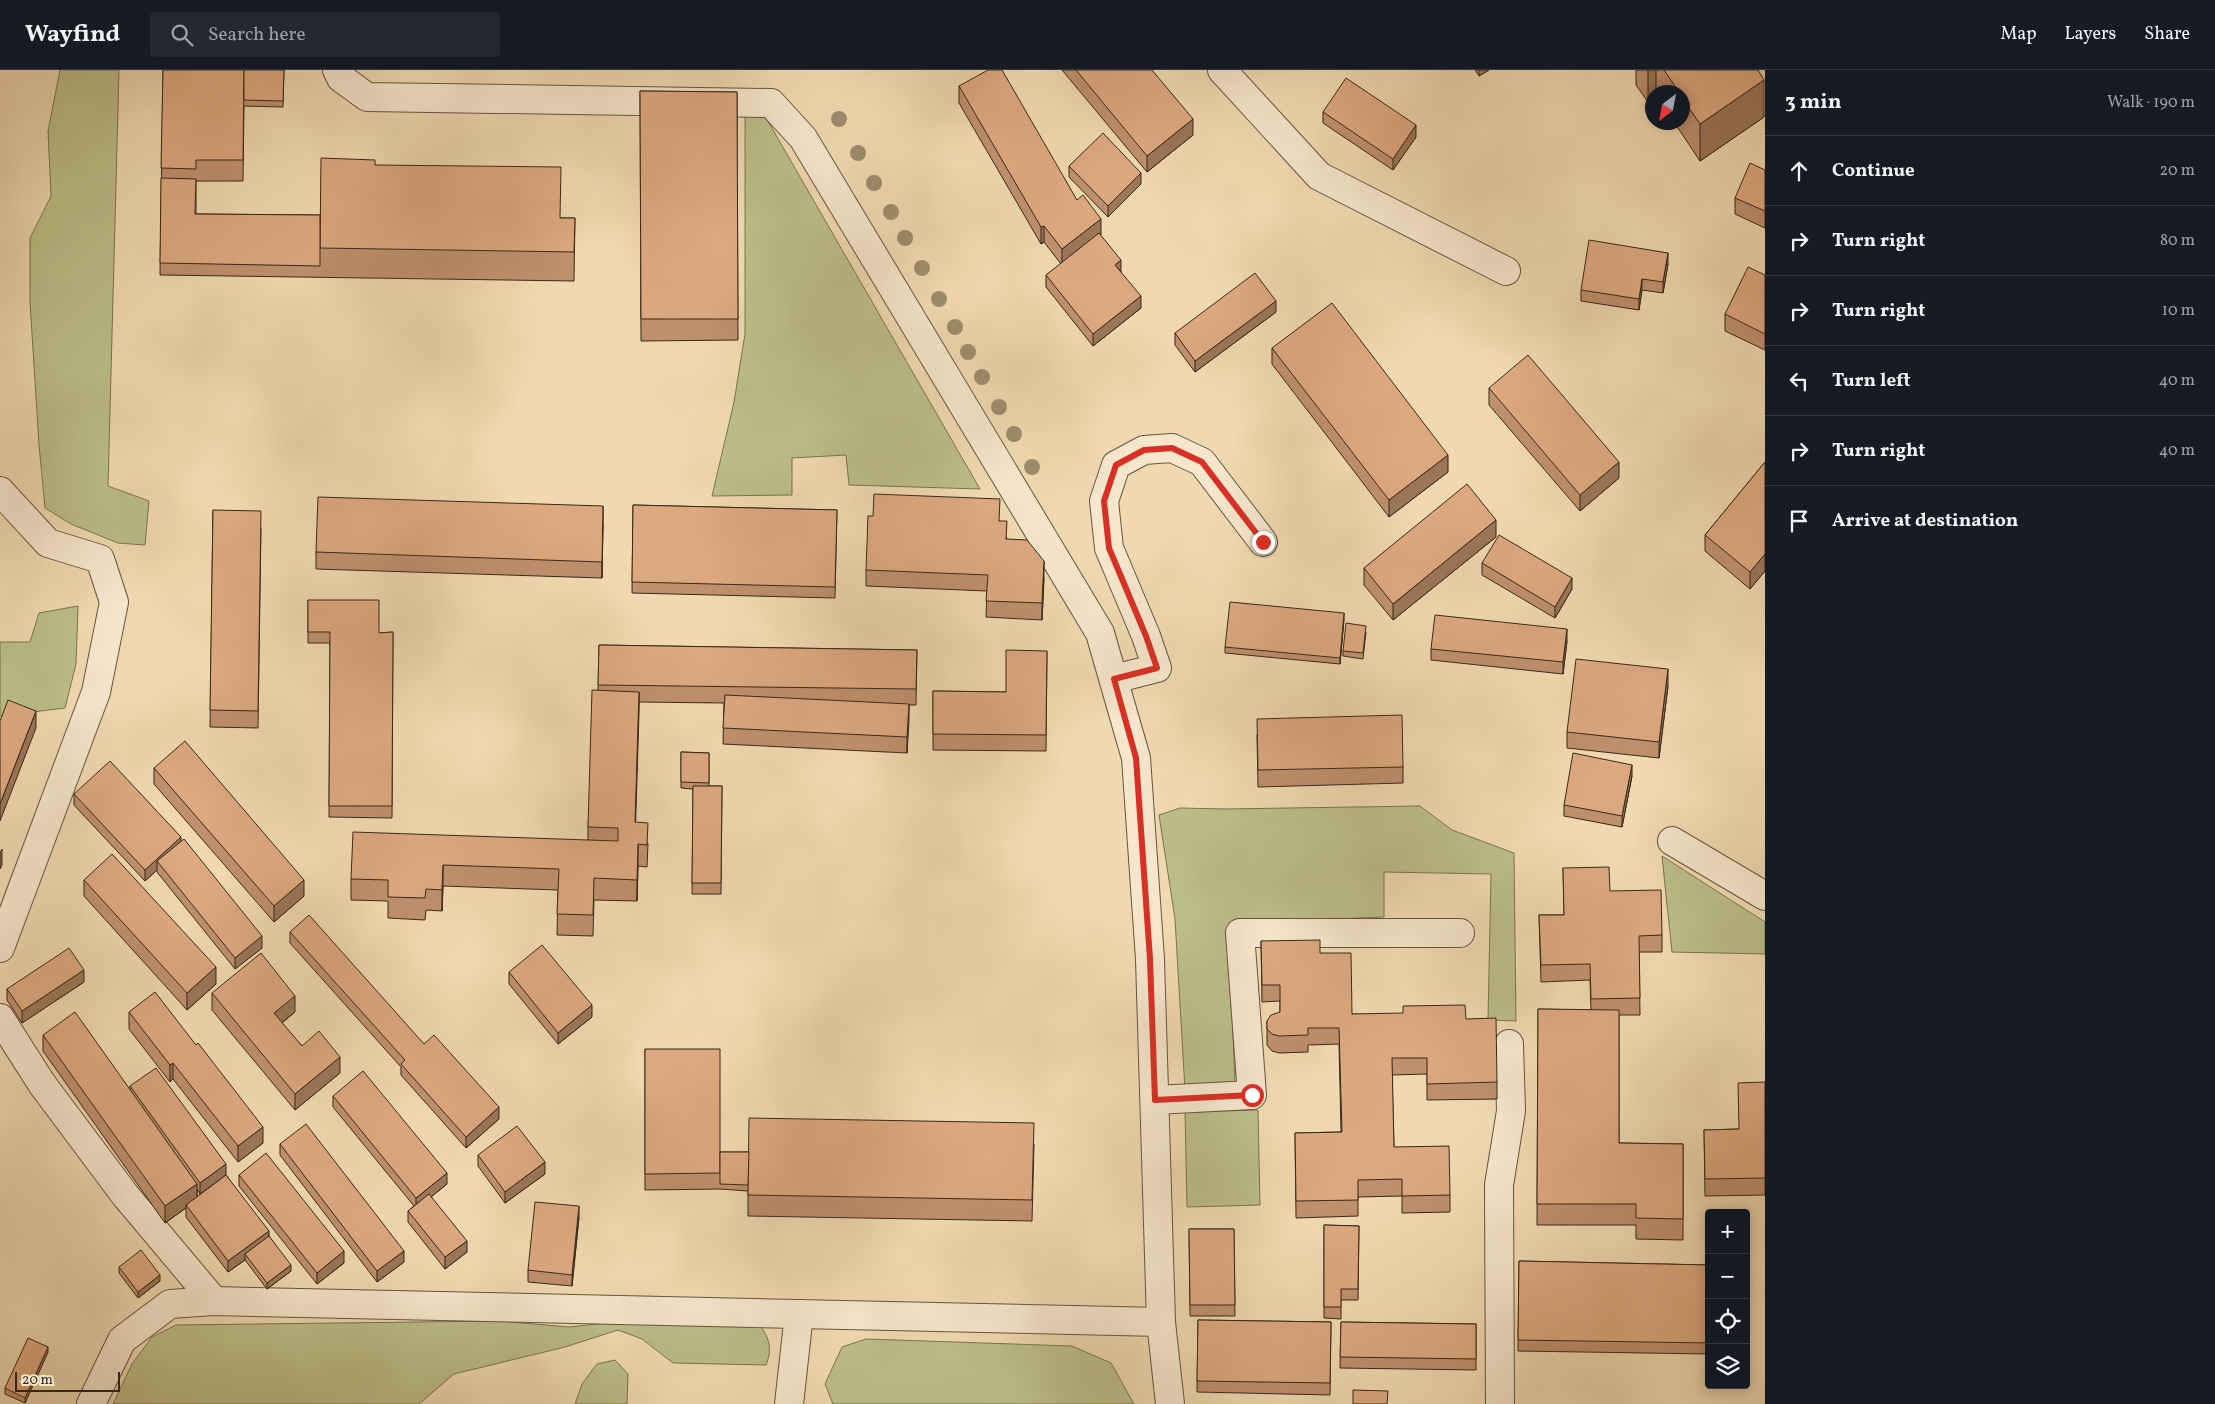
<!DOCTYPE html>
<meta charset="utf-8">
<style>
:root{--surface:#171b24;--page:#242831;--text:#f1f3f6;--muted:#9ea1a6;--line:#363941}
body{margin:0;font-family:Vollkorn,serif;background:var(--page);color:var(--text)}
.controls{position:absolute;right:15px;bottom:15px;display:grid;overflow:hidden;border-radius:5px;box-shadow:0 2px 12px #0003}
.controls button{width:45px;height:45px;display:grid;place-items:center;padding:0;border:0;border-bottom:1px solid var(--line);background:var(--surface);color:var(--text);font:25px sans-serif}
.compass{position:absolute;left:1645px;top:15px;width:45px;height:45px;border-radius:50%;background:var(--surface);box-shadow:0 2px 12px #0003;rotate:212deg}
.scale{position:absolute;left:15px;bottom:12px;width:105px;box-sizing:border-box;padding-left:5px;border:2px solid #35291b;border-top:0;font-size:14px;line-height:18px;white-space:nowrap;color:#35291b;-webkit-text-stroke:4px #f5e6cc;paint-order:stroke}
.stop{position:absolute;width:15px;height:15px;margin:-11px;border:4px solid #d93025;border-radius:50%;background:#fff}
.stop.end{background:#d93025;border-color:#fff;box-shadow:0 1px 5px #0008}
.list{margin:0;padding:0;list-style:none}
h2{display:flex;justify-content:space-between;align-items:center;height:65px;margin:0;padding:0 20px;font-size:21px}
h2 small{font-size:16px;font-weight:400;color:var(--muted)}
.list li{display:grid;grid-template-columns:32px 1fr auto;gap:15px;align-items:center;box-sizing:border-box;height:70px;padding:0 20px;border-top:1px solid var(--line)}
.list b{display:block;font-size:19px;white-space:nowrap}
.list em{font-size:16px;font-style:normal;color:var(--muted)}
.icon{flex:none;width:28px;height:28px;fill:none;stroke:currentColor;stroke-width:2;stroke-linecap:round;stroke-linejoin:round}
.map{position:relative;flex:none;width:1765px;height:1334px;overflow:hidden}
header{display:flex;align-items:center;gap:30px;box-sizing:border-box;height:70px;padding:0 25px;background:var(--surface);border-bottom:1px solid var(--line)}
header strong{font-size:24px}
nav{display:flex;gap:28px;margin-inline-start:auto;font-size:18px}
.search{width:350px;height:45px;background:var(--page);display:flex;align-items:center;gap:12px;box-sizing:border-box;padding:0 18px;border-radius:5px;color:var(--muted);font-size:19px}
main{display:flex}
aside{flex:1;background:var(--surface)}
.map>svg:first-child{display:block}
</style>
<header>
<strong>Wayfind</strong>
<div class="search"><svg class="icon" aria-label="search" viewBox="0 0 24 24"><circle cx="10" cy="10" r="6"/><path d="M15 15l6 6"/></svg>Search here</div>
<nav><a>Map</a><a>Layers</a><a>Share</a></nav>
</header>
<main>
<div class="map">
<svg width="1765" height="1334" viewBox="0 0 1765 1334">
<rect width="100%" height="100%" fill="#f0d9b0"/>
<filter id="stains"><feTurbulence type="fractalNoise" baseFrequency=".004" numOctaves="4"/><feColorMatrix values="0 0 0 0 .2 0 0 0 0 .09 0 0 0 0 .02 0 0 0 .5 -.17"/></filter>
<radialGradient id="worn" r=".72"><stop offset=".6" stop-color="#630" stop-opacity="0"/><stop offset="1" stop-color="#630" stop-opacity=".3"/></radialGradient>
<g fill="#bcbe89" stroke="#787452">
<polygon points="60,0 119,0 108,416 149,431 145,475 118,473 71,454 45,438 39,375 30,232 30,168 51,126 48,61"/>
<polygon points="762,41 980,419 849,415 846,385 792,388 792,425 712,426 734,332 745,264 745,45"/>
<polygon points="78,536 76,594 65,638 0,646 0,572 30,572 39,543"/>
<polygon points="1420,736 1452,760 1514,783 1516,951 1488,950 1491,804 1384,802 1384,847 1229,853 1235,1016 1185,1020 1175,849 1159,745 1180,738 1225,739"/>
<polygon points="1662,786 1765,852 1765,884 1672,882"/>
<polygon points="1258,1040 1260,1135 1187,1137 1185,1042"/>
<path d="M499,1251L569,1257L626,1251L757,1252C769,1266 773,1278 766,1295L673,1293L642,1269L618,1260L565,1277L454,1304L419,1334H113L132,1294L152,1267L176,1255Z"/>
<polygon points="866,1269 1072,1276 1111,1293 1134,1334 833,1334 825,1314 842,1277"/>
<polygon points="615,1290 628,1304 627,1334 575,1334 582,1314 597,1294"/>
</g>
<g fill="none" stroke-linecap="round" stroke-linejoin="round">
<g stroke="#645540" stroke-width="30">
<g id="minor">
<polyline points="337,0 341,8 367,27 771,33 803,68 1100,563 1136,688 1150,889 1161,1252 1170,1334"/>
<polyline points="1222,0 1319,106 1506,201"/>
<polyline points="0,421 48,473 100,489 114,532 96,622 0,878"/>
<polyline points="1114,609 1157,598 1146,566 1109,478 1104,431 1116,395 1144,380 1172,378 1202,392 1263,472"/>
<polyline points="1672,771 1765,826"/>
<polyline points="0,948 42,1014 125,1125 214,1231"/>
<polyline points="1155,1030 1252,1025 1240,863 1460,863"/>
<polyline points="91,1334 122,1270 170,1234 214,1231 1161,1252"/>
<polyline points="789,1334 799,1244"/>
<polyline points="1500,1334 1499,1115 1511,1041 1509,974"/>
</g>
</g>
<use href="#minor" stroke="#f5e6cc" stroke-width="28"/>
</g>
<g fill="#9c8d6d">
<circle cx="839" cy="49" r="8"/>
<circle cx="858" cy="83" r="8"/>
<circle cx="874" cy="113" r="8"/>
<circle cx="891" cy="142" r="8"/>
<circle cx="905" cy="168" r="8"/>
<circle cx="922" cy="198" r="8"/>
<circle cx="939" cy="229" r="8"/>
<circle cx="955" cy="257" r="8"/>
<circle cx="968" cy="282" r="8"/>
<circle cx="982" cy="307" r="8"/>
<circle cx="999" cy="337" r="8"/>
<circle cx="1014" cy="364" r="8"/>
<circle cx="1032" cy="397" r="8"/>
</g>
<g fill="#bf906d" stroke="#35291b" fill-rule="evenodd">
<polygon points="163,0 284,0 283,37 244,36 243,111 196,111 196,144 320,145 375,95 561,148 575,148 574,211 160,205"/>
<polygon points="1062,0 1152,0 1193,65 1147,102"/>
<polygon points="1475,0 1489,0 1479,6"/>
<polygon points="1636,0 1758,0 1764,47 1700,91 1674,52 1682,52 1682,22 1652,22 1648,32 1636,15"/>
<polygon points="959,16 1077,130 1101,166 1141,238 1093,276 1046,217 1046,205 1061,194 1044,172 1041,174 959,33"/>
<polygon points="640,21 737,22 738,270 641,271"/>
<polygon points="1323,42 1416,67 1393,100 1323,53"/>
<polygon points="1069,96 1141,114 1108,147 1069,107"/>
<polygon points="1765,100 1765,158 1735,144 1735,128"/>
<polygon points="1668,194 1663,223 1642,220 1639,240 1581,231 1581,220"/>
<polygon points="1765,205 1765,280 1725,261 1725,244"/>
<polygon points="1276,242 1195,302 1175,275 1175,263"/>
<polygon points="1272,278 1448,402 1389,447 1272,294"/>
<polygon points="1489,318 1619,408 1580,441 1489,335"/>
<polygon points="1765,392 1765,501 1750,519 1705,481 1705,465"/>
<polygon points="633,435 837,440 835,528 632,523"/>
<polygon points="213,440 261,458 258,658 210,657"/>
<polygon points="1000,451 1007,469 1044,508 1042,550 986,547 987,521 866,516 866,500"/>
<polygon points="603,453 602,508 316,499 316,482"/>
<polygon points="1496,467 1393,550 1364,515 1364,498"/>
<polygon points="1482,493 1572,519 1555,548 1482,505"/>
<polygon points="308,530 379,563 393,562 392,748 329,747 330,573 308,573"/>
<polygon points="1344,549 1340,594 1225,583 1225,577"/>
<polygon points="1366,562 1363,589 1343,586 1343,581"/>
<polygon points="1567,571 1563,604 1431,590 1431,579"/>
<polygon points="599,575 917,580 916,635 909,635 907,683 723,674 724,633 639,632 635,752 648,774 647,797 638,796 637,831 594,830 593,866 557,865 558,820 443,816 442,841 426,840 425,850 388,848 388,831 351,830 351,809 588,770 588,757 598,620"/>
<polygon points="1047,581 1046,681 933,680 933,621 1006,622"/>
<polygon points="1668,616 1659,688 1567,678 1567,662"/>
<polygon points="1257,665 1403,697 1403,713 1258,717"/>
<polygon points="681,682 709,683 709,716 722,716 721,824 692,824 693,719 681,718"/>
<polygon points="154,698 304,826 274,852 154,714"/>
<polygon points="1632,706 1622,757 1564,746 1564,735"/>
<polygon points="74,724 181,772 262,878 235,899 157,802 157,800 145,811 74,735"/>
<polygon points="1563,798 1610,821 1662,865 1662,882 1639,882 1640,945 1619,945 1619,1073 1683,1074 1683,1170 1636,1169 1636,1155 1537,1155 1538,939 1591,940 1590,910 1541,912 1539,845 1564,845"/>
<polygon points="84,810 216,914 187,940 84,826"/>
<polygon points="290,862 424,974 499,1049 466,1078 401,1005 401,997 290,873"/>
<polygon points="1261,871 1320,883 1352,944 1466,949 1497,1012 1497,1029 1427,1030 1427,1004 1392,1005 1394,1077 1450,1125 1450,1142 1402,1143 1402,1126 1358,1127 1358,1146 1296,1148 1295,1063 1341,1062 1339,974 1308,975 1308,982 1279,983 1272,981 1267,975 1267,951 1280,943 1280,931 1262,932"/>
<polygon points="509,902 592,947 558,974 509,914"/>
<polygon points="84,912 22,953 7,930 7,919"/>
<polygon points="212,923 295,942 282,953 302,976 340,1003 295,1040 212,940"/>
<polygon points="129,942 196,975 263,1073 238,1092 173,1009 170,1012 129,959"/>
<path d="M43,965L130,1019V1016L226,1105L269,1166L291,1201L267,1219L245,1190L228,1202L186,1147V1138L165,1153L43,981ZM213,1114L197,1127V1119L200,1124Z"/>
<polygon points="645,979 720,1082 749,1082 1034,1074 1032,1151 748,1146 748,1121 720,1119 645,1120"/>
<polygon points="1765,1012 1765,1125 1705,1126 1704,1060 1739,1059"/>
<polygon points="333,1026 447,1114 431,1127 467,1182 445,1199 408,1152 408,1141 414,1136 333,1037"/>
<polygon points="280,1074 404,1192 377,1212 280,1085"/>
<polygon points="478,1085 545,1104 505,1133 478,1096"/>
<polygon points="239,1105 344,1193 317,1214 239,1116"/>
<polygon points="579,1147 572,1216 528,1212 528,1200"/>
<polygon points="1324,1155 1359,1156 1358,1230 1341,1230 1341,1249 1324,1248"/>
<polygon points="1189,1159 1234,1159 1235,1246 1190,1246"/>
<polygon points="1519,1191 1709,1195 1709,1284 1518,1281"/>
<polygon points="119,1197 160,1211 138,1228 119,1203"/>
<polygon points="1198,1250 1331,1252 1330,1325 1197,1322"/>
<polygon points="1341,1252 1476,1254 1476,1300 1340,1298"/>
<polygon points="48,1282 25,1333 5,1324 5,1318"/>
</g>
<g fill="#9b7659" stroke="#35291b">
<polygon points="1479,0 1489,0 1479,6"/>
<polygon points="1648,0 1656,0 1656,22 1652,22 1652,29 1648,32"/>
<polygon points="1764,10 1764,47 1700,91 1700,54"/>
<polygon points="1193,49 1193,65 1147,102 1147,86"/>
<polygon points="1416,55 1416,67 1393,100 1393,89"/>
<polygon points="1141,103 1141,114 1108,147 1108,136"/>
<polygon points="1101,149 1101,165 1062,195 1062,179"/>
<polygon points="1044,156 1044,172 1041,174 1041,157"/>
<polygon points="1668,183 1668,194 1663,223 1663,212"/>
<polygon points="1121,190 1121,202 1115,195"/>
<polygon points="1642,209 1642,220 1639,240 1639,229"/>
<polygon points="1141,226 1141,238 1093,276 1093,264"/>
<polygon points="1276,231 1276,242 1195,302 1195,291"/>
<polygon points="1448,385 1448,402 1389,447 1389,430"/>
<polygon points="1619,392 1619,408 1580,441 1580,425"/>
<polygon points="603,436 603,453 602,508 602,492"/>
<polygon points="1496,450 1496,467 1393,550 1393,534"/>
<polygon points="1765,484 1765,501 1750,519 1750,502"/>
<polygon points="1044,491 1044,508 1042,550 1042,533"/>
<polygon points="1572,508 1572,519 1555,548 1555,537"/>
<polygon points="1344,543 1344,549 1340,594 1340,588"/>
<polygon points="1567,559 1567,571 1563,604 1563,592"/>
<polygon points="1668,599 1668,616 1659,688 1659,672"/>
<polygon points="639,622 639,643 635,774 635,752"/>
<polygon points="909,634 909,651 907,683 907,667"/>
<polygon points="36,641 36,658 0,751 0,734"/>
<polygon points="1632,695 1632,706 1622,757 1622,746"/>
<polygon points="181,767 181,778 157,791 157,800 145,811 145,800"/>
<polygon points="638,774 638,796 637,831 637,810"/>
<polygon points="2,779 2,795 0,799 0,783"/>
<polygon points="443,795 443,816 442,841 442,820"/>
<polygon points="304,810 304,826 274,852 274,836"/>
<polygon points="262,866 262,878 235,899 235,888"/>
<polygon points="216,897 216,914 187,940 187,923"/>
<polygon points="84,900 84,912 22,953 22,941"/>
<polygon points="295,926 295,942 274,959 274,943"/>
<polygon points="592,935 592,947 558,974 558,963"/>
<polygon points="340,987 340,1003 295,1040 295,1024"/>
<polygon points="173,993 173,1009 170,1012 170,995"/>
<polygon points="499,1037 499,1049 466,1078 466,1067"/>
<polygon points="263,1057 263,1073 238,1092 238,1076"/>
<polygon points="545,1092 545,1104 505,1133 505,1122"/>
<polygon points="226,1094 226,1105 200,1124 200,1113"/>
<polygon points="447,1103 447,1114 416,1139 416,1128"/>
<polygon points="197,1114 197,1130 186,1135 186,1138 165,1153 165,1136"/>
<polygon points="579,1136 579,1147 572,1216 572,1205"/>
<polygon points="269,1161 269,1172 245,1184 245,1190 228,1202 228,1191"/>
<polygon points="467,1171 467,1182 445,1199 445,1187"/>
<polygon points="344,1181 344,1193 317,1214 317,1203"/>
<polygon points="404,1181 404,1192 377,1212 377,1201"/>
<polygon points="291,1195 291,1201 267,1219 267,1213"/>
<polygon points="160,1205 160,1211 138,1228 138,1222"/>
<polygon points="48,1277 48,1282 25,1333 25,1328"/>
</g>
<g fill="#dea87f" stroke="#35291b">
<polygon points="163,0 244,0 243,90 196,90 196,99 161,98"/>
<polygon points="244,0 284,0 283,31 244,30"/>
<polygon points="988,0 1002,0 1077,130 1083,125 1101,149 1062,179 1044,156 1041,157 959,16"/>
<polygon points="1076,0 1152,0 1193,49 1147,86"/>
<polygon points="1664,0 1758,0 1764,10 1700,54 1682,28 1682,22 1679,22"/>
<polygon points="1346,8 1416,55 1393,89 1323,42"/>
<polygon points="640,21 737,22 738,249 641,249"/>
<polygon points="1103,63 1141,103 1108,136 1069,96"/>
<polygon points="321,88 375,90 375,95 561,97 560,148 575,148 574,182 320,178"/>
<polygon points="1750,93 1765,100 1765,141 1735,128"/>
<polygon points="161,108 196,109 195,144 320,145 320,196 160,193"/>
<polygon points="1099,163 1121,190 1115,195 1141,226 1093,264 1046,205"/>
<polygon points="1589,170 1668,183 1663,212 1642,209 1639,229 1581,220"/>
<polygon points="1748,197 1765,205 1765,264 1725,244"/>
<polygon points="1255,203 1276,231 1195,291 1175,263"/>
<polygon points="1332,233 1448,385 1389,430 1272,278"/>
<polygon points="1528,285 1619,392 1580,425 1489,318"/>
<polygon points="1765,392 1765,484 1750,502 1705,465"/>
<polygon points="1467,414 1496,450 1393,534 1364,498"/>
<polygon points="874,424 1000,429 999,451 1007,451 1006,469 1027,470 1044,491 1042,533 986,531 988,505 866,500 868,446 873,446"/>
<polygon points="318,427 603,436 602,492 316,482"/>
<polygon points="633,435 837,440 835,517 632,512"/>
<polygon points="213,440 261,441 258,641 210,640"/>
<polygon points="1499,465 1572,508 1555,537 1482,493"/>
<polygon points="308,530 379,530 379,563 393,562 392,736 329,736 330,562 308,562"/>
<polygon points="1230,532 1344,543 1340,588 1225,577"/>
<polygon points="1435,545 1567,559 1563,592 1431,579"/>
<polygon points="1346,553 1366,556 1363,583 1343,581"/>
<polygon points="599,575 917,580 916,619 598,615"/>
<polygon points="1006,580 1047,581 1046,665 933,664 933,621 1006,622"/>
<polygon points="1576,589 1668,599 1659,672 1567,662"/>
<polygon points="592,620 639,622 635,752 648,753 647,775 638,774 637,810 594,808 593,845 557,844 559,799 443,795 442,820 426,819 425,828 388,827 388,810 351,809 353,762 618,771 618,758 588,757"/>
<polygon points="725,625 909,634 907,667 723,658"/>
<polygon points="8,630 36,641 0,734 0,651"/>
<polygon points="1402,645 1403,697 1258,700 1257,649"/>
<polygon points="185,671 304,810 274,836 154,698"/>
<polygon points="681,682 709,683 709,713 681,712"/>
<polygon points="1573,683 1632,695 1622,746 1564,735"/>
<polygon points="110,691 181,767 145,800 74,724"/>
<polygon points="693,716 722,716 721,813 692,813"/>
<polygon points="184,769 262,866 235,888 157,791"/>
<polygon points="112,784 216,897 187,923 84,810"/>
<polygon points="1609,797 1610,821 1661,820 1662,865 1639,866 1640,928 1591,929 1590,894 1541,895 1539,845 1564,845 1563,798"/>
<polygon points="309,845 424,974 434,965 499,1037 466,1067 401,994 405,990 290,862"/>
<polygon points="1320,870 1320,883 1351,883 1352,944 1403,943 1403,936 1465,935 1466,949 1496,948 1497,1012 1427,1014 1427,988 1392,988 1394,1077 1449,1076 1450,1125 1402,1126 1402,1109 1358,1110 1358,1130 1296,1131 1295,1063 1342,1062 1339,958 1308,958 1308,965 1279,966 1272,964 1267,959 1267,951 1271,945 1280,942 1280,915 1262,915 1261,871"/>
<polygon points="542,875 592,935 558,963 509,902"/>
<polygon points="69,878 84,900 22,941 7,919"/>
<polygon points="261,883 295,926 274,943 302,976 319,961 340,987 295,1024 212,923"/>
<polygon points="155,922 196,975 198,973 263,1057 238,1076 173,993 170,995 129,942"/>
<polygon points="1538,939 1619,940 1619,1073 1683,1074 1683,1149 1636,1148 1636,1134 1537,1134"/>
<polygon points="75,942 197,1114 165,1136 43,965"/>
<polygon points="645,979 720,979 720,1103 645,1104"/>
<polygon points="156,998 226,1094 200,1113 130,1016"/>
<polygon points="363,1001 447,1103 416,1128 333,1026"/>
<polygon points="1765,1012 1765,1108 1705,1109 1704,1060 1739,1059 1738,1013"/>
<polygon points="749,1048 1034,1053 1032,1130 748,1125"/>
<polygon points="306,1054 404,1181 377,1201 280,1074"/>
<polygon points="517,1056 545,1092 505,1122 478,1085"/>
<polygon points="720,1082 749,1082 748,1115 720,1114"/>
<polygon points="266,1083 344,1181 317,1203 239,1105"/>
<polygon points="226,1105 269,1161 228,1191 186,1135"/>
<polygon points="429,1124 467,1171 445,1187 408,1141"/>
<polygon points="535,1132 579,1136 572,1205 528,1200"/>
<polygon points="1324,1155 1359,1156 1358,1219 1341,1219 1341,1237 1324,1237"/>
<polygon points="1189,1159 1234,1159 1235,1235 1190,1235"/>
<polygon points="269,1166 291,1195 267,1213 245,1184"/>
<polygon points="141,1180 160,1205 138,1222 119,1197"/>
<polygon points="1519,1191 1709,1195 1709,1273 1518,1270"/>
<polygon points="1198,1250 1331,1252 1330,1313 1197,1311"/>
<polygon points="1341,1252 1476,1254 1476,1289 1340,1287"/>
<polygon points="28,1268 48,1277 25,1328 5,1318"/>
<polygon points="1353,1320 1388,1321 1387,1334 1353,1334"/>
</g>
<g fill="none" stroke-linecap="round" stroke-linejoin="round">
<polyline stroke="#d93025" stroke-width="6" points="1252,1025 1155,1030 1150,889 1136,688 1114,609 1157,598 1146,566 1109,478 1104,431 1116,395 1144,380 1172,378 1202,392 1263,472"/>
</g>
<rect width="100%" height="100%" filter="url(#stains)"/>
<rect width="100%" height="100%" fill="url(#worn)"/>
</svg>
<div class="controls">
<button>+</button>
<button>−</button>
<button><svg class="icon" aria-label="locate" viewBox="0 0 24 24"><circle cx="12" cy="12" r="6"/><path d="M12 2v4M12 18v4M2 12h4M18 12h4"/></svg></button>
<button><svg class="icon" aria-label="layers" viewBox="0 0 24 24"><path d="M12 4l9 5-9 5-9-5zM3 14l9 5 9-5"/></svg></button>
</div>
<svg class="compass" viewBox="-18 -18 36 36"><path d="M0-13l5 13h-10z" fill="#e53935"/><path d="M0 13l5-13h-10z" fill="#9ea1a6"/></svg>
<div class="scale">20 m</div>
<div class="stop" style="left:1252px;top:1025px"></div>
<div class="stop end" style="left:1263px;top:472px"></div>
</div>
<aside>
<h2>3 min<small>Walk · 190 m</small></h2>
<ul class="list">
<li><svg class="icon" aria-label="ahead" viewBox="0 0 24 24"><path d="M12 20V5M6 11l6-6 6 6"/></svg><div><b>Continue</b></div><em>20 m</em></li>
<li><svg class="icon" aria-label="right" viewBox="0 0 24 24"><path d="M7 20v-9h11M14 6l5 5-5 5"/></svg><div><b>Turn right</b></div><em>80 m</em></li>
<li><svg class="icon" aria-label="right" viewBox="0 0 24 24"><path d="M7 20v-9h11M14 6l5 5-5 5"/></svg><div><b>Turn right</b></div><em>10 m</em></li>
<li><svg class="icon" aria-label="left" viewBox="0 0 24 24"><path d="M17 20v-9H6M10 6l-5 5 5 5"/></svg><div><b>Turn left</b></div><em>40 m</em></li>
<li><svg class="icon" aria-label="right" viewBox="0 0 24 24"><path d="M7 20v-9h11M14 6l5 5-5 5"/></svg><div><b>Turn right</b></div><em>40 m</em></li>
<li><svg class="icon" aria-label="arrive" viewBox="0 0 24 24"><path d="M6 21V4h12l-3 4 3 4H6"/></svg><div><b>Arrive at destination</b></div></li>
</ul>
</aside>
</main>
